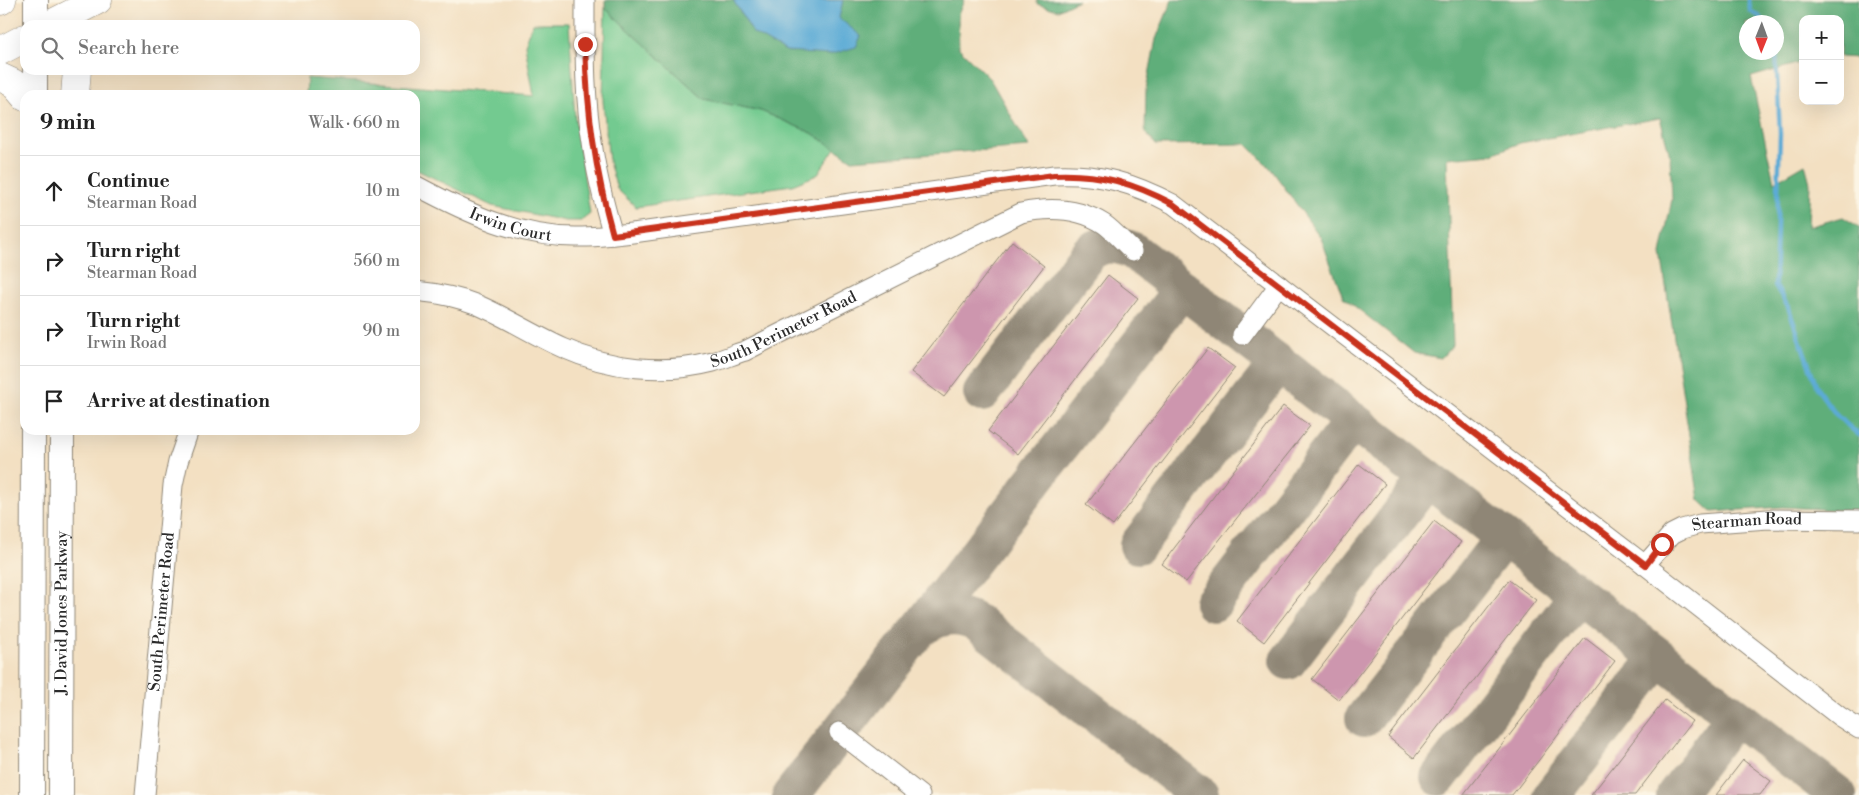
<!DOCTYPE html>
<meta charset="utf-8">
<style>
:root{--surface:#fff;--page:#f6f6f6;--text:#222;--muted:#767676;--line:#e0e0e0}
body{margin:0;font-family:"Libre Bodoni",serif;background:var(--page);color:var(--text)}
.controls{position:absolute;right:15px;top:15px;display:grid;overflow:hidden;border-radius:10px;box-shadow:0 5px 20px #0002}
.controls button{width:45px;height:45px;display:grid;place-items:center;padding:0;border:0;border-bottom:1px solid var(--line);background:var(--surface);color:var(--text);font:25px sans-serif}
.compass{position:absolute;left:1739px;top:15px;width:45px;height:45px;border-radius:50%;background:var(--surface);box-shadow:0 5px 20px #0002;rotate:181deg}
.stop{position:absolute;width:15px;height:15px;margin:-11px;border:4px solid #c8321e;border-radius:50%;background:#fff}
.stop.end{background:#c8321e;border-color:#fff;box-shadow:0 1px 5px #0008}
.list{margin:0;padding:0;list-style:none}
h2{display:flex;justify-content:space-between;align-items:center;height:65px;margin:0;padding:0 20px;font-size:21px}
h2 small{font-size:16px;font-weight:400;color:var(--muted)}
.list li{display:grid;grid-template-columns:32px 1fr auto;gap:15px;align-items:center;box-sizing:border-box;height:70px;padding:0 20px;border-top:1px solid var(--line)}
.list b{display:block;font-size:19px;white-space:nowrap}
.list p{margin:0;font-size:16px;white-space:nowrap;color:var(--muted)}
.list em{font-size:16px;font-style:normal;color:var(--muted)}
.icon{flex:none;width:28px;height:28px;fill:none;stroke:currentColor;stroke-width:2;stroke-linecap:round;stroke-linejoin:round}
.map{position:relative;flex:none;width:1859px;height:795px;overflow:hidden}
.search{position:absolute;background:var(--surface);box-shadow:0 5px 20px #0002;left:20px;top:20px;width:400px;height:55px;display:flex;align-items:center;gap:12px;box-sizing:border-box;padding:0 18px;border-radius:15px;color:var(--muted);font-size:19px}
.panel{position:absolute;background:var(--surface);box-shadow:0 5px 20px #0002;left:20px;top:90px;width:400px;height:345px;border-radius:15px}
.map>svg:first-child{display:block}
</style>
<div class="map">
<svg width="1859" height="795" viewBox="0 0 1859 795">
<rect width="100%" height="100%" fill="#fcf5e5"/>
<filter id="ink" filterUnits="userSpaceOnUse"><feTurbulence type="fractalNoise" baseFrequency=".02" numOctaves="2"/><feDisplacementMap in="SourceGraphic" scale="10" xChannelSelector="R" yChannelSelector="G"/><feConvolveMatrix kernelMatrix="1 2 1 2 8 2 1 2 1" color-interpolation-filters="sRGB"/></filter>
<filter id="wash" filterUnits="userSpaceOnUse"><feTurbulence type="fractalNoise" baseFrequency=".0096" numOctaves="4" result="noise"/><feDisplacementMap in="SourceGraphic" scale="20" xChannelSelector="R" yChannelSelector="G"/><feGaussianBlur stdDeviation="1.12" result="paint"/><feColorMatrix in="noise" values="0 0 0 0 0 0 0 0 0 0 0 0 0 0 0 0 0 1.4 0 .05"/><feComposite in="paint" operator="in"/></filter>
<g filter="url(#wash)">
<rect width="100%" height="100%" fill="#f3e0c2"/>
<g fill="#73ca90" stroke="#4f7a5e">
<polygon points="605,8 704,99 761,111 812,133 835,148 817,175 792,185 636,207 617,189 609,162 603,101"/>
<polygon points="533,23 569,23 575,118 590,214 581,221 566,221 492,206 415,169 415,95 306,95 307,78 534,96 525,45"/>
</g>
<g fill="#5eae7a" stroke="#446c52" fill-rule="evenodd">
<polygon points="605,0 964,0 958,15 959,48 990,79 1029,147 852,160 812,133 761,111 704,99 605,8"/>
<polygon points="1037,0 1078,0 1058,10 1037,4"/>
<path d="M1172,0H1859V58L1840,57V19H1803V62L1751,77L1774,182L1805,164L1810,183L1808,227L1843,217L1859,227V508L1856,511L1783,507L1712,512L1699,500L1661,254L1672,199L1670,156L1660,118L1520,143L1492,154L1447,158L1453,345L1441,358L1414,353L1343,297L1321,238L1271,169L1246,144L1156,145L1145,132L1146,90L1156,39ZM1776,22V52H1746V22Z"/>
</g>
<polygon fill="#5cabd6" stroke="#446b80" points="733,0 843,0 839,18 861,36 856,47 829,55 786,52 753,33"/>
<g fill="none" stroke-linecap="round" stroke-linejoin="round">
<g stroke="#5cabd6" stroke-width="4.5">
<polyline points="1749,0 1750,11 1759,16 1765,22"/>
<polyline points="1776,52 1780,134 1775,285 1788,307 1818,390 1837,416 1859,435"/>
</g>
<g stroke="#8f8676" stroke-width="38">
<path d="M982,393L1089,253C1103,242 1117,243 1133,251L1838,795"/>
<polyline points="1138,545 1278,363"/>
<polyline points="1213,603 1352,422"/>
<path d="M917,631C935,617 954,611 976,622L1200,795"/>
<polyline points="1288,661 1427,479"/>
<polyline points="1364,718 1504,537"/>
<polyline points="1439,777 1578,595"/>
<polyline points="791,795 1182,289"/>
<polyline points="1552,795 1659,657"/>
<polyline points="1675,795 1735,716"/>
</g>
</g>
<g id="blocks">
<g fill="#cd96ae">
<polygon points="1012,241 1044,266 944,397 911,372"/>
<polygon points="1108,275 1138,298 1018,454 988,431"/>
<polygon points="1208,348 1235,368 1113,526 1086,505"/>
<polygon points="1283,406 1310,426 1186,582 1162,564"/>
<polygon points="1359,464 1385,484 1264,642 1237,621"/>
<polygon points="1434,521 1461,542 1339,700 1312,679"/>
<polygon points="1509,580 1536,600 1414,758 1388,737"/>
<polygon points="1585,638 1615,661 1512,795 1463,795"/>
<polygon points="1665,700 1692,721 1635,795 1591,795"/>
<polygon points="1743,760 1771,781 1760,795 1716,795"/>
</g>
</g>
</g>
<g filter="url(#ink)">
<use href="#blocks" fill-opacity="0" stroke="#8f8676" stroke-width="1"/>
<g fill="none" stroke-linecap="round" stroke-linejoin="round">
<g stroke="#8f8676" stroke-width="21">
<g id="minor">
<path d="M585,0C585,47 584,95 592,142C596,173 604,204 613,235"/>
<path id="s1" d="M415,185C467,213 521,239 582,237C603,237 625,234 647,231L1054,175C1100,173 1133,183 1173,204L1645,565L1839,716L1859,729"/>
<path id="s2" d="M415,291C436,293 458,297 478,305C508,318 534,335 563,348C610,369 663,375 713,362C724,359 734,354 745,351L1021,213C1049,207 1079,208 1104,224C1114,231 1123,242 1133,251"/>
<polyline points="1242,335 1279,285"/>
<path id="s3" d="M1645,565L1672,534L1682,529L1700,524L1768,519L1859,520"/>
<polyline points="839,732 920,795"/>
<path id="s4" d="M145,795L173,485L178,462L189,430"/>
</g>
</g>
<g stroke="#8f8676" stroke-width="26">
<g id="major">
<polyline points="36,0 36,25"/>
<polyline points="35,95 35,70"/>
<polyline points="32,795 33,430"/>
<path id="s5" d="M61,795L62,430"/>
</g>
</g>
<g stroke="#8f8676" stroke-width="29">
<g id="highway">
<polyline points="0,1 2,0"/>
<polyline points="49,25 98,0"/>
<polyline points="0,51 25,38"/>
<polyline points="0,77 13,83 25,97"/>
<polyline points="75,95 77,70"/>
</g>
</g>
<use href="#minor" stroke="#fff" stroke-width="19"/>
<use href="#major" stroke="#fff" stroke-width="24"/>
<use href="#highway" stroke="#fff" stroke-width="28"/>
</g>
</g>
<g fill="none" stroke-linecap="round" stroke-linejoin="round" filter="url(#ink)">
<path stroke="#c8321e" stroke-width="6" d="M585,44C587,112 595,170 613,235L1054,175C1100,173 1133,183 1173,204L1646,565L1662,544"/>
</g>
<g text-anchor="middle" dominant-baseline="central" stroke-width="4.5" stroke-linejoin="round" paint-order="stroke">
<g font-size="16" fill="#2b2b2b" stroke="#fcf5e5">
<text stroke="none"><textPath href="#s1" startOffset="104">Irwin Court</textPath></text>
<text stroke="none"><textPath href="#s2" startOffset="391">South Perimeter Road</textPath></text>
<text stroke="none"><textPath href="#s3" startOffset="118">Stearman Road</textPath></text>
<text stroke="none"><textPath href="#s4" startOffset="184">South Perimeter Road</textPath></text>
<text stroke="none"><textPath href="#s5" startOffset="182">J. David Jones Parkway</textPath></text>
</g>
</g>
</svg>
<div class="controls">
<button>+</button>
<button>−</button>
</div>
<svg class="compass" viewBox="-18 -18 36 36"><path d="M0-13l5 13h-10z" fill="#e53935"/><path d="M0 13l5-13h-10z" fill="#767676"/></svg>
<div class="stop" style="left:1662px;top:544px"></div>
<div class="stop end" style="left:585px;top:44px"></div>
<div class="search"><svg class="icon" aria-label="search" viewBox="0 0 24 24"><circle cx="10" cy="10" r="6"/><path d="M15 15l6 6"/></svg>Search here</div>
<section class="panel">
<h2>9 min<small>Walk · 660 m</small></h2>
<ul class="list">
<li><svg class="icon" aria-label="ahead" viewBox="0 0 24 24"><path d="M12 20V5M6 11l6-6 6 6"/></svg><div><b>Continue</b><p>Stearman Road</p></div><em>10 m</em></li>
<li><svg class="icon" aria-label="right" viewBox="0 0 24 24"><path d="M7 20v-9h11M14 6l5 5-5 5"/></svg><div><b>Turn right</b><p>Stearman Road</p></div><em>560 m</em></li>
<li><svg class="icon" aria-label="right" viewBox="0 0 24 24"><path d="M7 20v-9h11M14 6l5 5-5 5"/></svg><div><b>Turn right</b><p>Irwin Road</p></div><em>90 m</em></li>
<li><svg class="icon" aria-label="arrive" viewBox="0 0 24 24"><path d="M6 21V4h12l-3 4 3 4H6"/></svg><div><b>Arrive at destination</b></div></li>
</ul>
</section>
</div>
